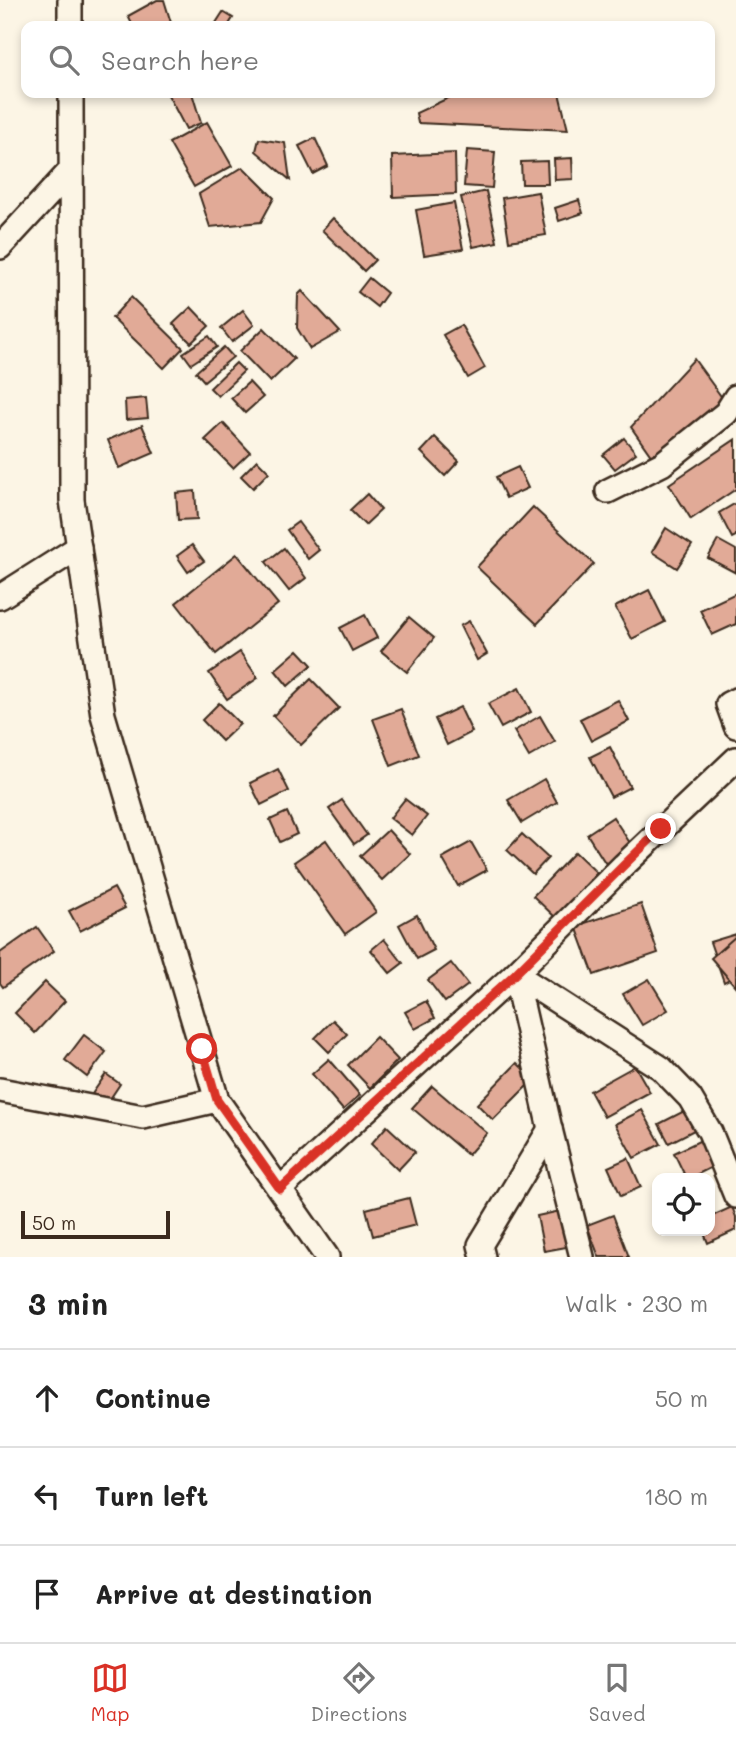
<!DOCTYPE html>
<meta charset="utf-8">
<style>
:root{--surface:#fff;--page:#f6f6f6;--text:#222;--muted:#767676;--line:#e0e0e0;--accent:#d93025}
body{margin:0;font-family:Mali,sans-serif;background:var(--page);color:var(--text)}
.controls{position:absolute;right:21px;bottom:21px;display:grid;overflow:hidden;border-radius:14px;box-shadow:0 4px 10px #0003}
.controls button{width:63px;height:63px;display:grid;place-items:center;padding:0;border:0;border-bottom:2px solid var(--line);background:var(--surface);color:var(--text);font:35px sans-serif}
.scale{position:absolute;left:21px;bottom:18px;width:149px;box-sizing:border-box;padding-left:7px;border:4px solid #3b2a1e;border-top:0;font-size:19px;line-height:24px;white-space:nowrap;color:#3b2a1e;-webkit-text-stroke:5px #fcf5e5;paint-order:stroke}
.stop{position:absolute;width:21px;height:21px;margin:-16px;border:5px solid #d93025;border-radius:50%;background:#fff}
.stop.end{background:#d93025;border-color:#fff;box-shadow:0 2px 7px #0008}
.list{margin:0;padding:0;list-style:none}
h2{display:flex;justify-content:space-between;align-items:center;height:91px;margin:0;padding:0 28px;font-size:30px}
h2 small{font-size:23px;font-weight:400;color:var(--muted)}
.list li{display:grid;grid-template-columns:46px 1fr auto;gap:21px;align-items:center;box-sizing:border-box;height:98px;padding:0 28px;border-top:2px solid var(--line)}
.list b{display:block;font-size:26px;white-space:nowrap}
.list em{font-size:23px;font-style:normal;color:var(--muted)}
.icon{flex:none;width:38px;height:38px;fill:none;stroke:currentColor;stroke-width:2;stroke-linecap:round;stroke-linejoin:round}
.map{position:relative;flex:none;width:736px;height:1257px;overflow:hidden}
.search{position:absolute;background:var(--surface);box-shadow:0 4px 10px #0003;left:21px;right:21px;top:21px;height:77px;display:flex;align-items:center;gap:18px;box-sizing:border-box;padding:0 24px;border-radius:14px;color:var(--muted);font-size:26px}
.sheet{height:385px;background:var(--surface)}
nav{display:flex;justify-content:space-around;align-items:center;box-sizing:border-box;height:98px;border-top:2px solid var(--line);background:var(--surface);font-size:19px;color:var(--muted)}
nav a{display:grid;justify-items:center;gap:4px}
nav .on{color:var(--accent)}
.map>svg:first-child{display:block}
</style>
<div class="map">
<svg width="736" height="1257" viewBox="0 0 736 1257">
<rect width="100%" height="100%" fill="#fcf5e5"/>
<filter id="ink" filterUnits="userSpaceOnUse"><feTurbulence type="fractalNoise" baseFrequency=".0143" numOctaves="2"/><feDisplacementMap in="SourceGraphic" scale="14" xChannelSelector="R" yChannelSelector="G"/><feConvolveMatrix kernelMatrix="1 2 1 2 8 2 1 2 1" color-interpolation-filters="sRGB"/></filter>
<g filter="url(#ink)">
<g fill="#e1aa97" stroke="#3b2a1e" stroke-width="2">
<polygon points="157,0 164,0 172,26 133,26 128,16"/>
<polygon points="223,12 233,18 228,26 214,26"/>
<polygon points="167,93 192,93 201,123 186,129"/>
<polygon points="459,93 559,93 568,130 418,123 416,113"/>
<polygon points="207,122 232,166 194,187 169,143"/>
<polygon points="315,138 328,166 313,174 299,146"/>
<polygon points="259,139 285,143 290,180 256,151"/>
<polygon points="467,150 495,152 492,188 464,186"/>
<polygon points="455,153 456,194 393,197 392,156"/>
<polygon points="572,158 573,179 555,180 554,159"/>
<polygon points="547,161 548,184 522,184 521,162"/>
<polygon points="243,167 274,198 261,222 210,227 199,194"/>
<polygon points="486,191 497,242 473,247 461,197"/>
<polygon points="538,192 546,235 509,241 502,198"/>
<polygon points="579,200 583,213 559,221 555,208"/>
<polygon points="454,203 463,249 424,255 416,210"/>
<polygon points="333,218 375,260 364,271 322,230"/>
<polygon points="369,278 387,293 377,307 358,292"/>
<polygon points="302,291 340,332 310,349 297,328 298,295"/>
<polygon points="131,297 183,348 164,368 112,318"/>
<polygon points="191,307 209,326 191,343 173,324"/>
<polygon points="243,310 254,325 232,342 221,328"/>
<polygon points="461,325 485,368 468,378 443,335"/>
<polygon points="264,328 294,359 270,382 240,351"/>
<polygon points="209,336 217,347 191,364 183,353"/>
<polygon points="224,347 233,357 204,381 196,372"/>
<polygon points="694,359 736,417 661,470 631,427"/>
<polygon points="236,363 244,371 218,396 210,388"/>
<polygon points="249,382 263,397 245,413 231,398"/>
<polygon points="146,398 148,418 126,420 125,400"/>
<polygon points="223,423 250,452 233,468 205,440"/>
<polygon points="142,425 154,453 119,468 108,440"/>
<polygon points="435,437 459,461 445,476 421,452"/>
<polygon points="624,438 636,453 615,469 603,455"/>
<polygon points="736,439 736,489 691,519 669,484"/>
<polygon points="257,460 269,472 253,488 241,476"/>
<polygon points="518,467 528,488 506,498 496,477"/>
<polygon points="195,491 197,519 178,520 176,493"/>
<polygon points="367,494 381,510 365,525 350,510"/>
<polygon points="736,503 736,536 732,538 719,513"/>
<polygon points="533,507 594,564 537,624 477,567"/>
<polygon points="298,522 319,550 308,559 287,530"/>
<polygon points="666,528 692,545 677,568 652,552"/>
<polygon points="718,540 736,550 736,573 708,558"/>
<polygon points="192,545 204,561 188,572 177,556"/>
<polygon points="284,548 306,578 289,591 266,562"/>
<polygon points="237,554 278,604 216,654 176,603"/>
<polygon points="649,590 665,622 632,639 615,607"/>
<polygon points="736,593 736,624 712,635 700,610"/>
<polygon points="365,615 377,638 352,651 340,628"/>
<polygon points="409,617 434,638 407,672 381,651"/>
<polygon points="469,621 487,654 477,660 460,626"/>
<polygon points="298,650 312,665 288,686 275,670"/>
<polygon points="240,652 258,678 227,699 209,673"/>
<polygon points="311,679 339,708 301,745 273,716"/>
<polygon points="519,688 531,712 501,728 488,704"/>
<polygon points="618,700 629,721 591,741 580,719"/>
<polygon points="219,703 240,724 222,741 202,720"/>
<polygon points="460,707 472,732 447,745 435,719"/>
<polygon points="401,709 419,755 391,766 373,719"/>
<polygon points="540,716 555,742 529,757 514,731"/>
<polygon points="610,747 630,787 611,797 590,757"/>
<polygon points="278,769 289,791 261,805 250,783"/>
<polygon points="544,779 557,802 522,823 508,800"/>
<polygon points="405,799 427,816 412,835 390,818"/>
<polygon points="342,800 367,835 354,844 329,809"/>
<polygon points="287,812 297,834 280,842 270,820"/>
<polygon points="613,817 632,846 606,864 587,834"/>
<polygon points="388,830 410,854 382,880 360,856"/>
<polygon points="522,834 548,858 533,874 507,850"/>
<polygon points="326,840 376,912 345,934 294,862"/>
<polygon points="471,842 487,870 458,886 442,858"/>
<polygon points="575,852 597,873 556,918 533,896"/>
<polygon points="114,888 125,908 80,931 69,911"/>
<polygon points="641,904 658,953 594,975 576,926"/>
<polygon points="417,915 434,950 417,959 399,925"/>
<polygon points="37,927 54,951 3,987 0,983 0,953"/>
<polygon points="736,934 736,975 724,982 710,942"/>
<polygon points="736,936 736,987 711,958"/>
<polygon points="384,939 403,963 390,973 371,950"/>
<polygon points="451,963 468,985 445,1002 428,980"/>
<polygon points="649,979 668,1010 642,1025 623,994"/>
<polygon points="45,982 65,1001 35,1033 15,1013"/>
<polygon points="426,1001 435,1018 415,1029 405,1012"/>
<polygon points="333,1020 347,1034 329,1052 315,1038"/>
<polygon points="84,1035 106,1052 87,1077 65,1060"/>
<polygon points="376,1037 398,1060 370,1088 348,1065"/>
<polygon points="329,1059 360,1095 343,1110 312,1074"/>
<polygon points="517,1063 534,1079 493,1120 477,1104"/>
<polygon points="635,1066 650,1092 604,1117 590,1091"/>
<polygon points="106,1074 120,1084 106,1105 92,1094"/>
<polygon points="432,1086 487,1133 468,1155 412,1108"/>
<polygon points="690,1108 700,1127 669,1143 659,1124"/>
<polygon points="642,1110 661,1144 634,1158 615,1124"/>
<polygon points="387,1126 415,1152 398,1170 371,1144"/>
<polygon points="701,1140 714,1166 690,1178 686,1178 674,1153"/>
<polygon points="628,1158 641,1187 621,1196 608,1167"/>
<polygon points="409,1198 416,1225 373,1236 366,1209"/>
<polygon points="732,1207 736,1217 736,1230 708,1243 703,1231 710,1231 710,1217"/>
<polygon points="565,1210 572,1246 544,1251 537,1216"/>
<polygon points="613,1215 629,1257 599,1257 587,1225"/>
</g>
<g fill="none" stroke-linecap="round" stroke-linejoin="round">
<g stroke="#3b2a1e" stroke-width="28">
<g id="minor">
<polyline points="70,0 70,26"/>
<polyline points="71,93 72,500 103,715 217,1100 327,1257"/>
<polyline points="0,247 71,170"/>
<polyline points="608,491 662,464 726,413 736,397"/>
<polyline points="0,597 79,547"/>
<polyline points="736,700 728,704 736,726"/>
<polyline points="736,759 624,865 515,974 661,1068 690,1098 710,1132 736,1196"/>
<polyline points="0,1090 143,1117 217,1100"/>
<polyline points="280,1189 515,974 550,1129 582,1257"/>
<polyline points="483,1257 480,1245 550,1129"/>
</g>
</g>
<use href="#minor" stroke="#fcf5e5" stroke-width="23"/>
</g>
</g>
<g fill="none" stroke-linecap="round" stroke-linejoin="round" filter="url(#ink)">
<polyline stroke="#d93025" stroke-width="9" points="202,1049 217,1100 280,1189 515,974 624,865 661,829"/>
</g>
</svg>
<div class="controls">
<button><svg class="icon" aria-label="locate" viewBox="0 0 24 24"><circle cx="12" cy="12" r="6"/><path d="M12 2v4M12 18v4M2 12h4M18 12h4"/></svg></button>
</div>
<div class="scale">50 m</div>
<div class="stop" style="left:202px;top:1049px"></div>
<div class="stop end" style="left:661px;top:829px"></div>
<div class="search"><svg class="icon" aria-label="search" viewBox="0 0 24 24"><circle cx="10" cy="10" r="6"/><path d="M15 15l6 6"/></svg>Search here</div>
</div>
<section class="sheet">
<h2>3 min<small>Walk · 230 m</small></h2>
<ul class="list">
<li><svg class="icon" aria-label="ahead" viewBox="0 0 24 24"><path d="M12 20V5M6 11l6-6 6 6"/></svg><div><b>Continue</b></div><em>50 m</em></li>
<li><svg class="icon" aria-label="left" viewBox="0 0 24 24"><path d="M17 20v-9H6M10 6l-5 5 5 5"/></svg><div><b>Turn left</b></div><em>180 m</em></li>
<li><svg class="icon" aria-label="arrive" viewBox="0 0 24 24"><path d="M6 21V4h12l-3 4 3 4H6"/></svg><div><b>Arrive at destination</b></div></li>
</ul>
</section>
<nav>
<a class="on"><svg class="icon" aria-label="map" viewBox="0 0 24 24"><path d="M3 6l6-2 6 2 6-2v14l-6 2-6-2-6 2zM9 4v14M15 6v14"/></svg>Map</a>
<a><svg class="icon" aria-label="directions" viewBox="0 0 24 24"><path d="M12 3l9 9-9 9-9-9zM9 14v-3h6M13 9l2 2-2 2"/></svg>Directions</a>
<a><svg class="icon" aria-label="saved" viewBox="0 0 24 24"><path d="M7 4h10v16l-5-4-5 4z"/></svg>Saved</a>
</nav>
